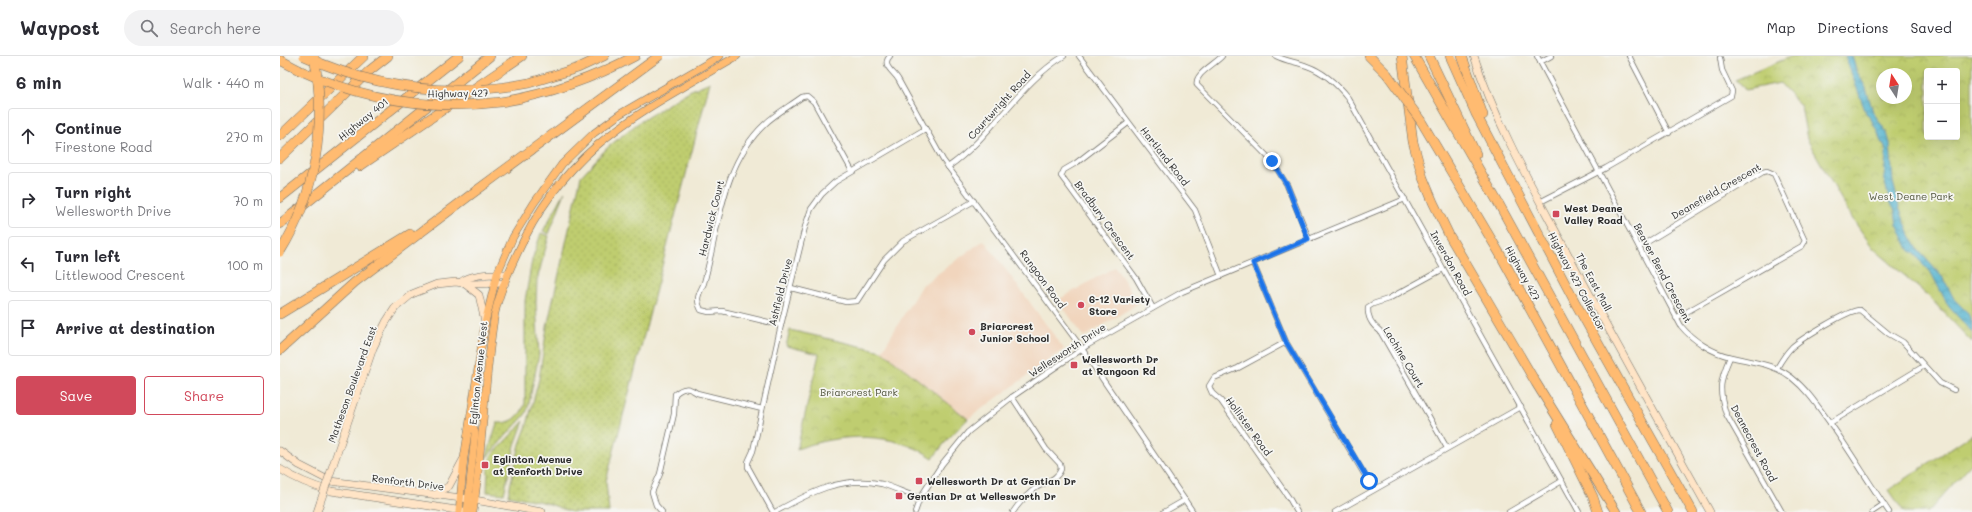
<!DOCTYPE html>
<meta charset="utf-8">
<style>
:root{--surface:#fff;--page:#f2f2f3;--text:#2b2b33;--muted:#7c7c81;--line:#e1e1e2;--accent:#d1495b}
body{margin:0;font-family:Mali,sans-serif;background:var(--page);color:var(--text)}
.controls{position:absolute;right:12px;top:12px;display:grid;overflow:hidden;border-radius:4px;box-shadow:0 4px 16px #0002}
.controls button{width:36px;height:36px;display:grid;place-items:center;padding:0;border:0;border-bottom:1px solid var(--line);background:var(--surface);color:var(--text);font:20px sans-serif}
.compass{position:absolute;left:1596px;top:12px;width:36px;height:36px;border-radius:50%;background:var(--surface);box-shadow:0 4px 16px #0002;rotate:348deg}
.stop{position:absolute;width:12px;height:12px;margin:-9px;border:3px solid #1a73e8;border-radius:50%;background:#fff}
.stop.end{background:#1a73e8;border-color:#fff;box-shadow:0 1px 4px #0008}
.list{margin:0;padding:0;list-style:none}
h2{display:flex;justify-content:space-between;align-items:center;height:52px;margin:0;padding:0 16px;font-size:17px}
h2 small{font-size:13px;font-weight:400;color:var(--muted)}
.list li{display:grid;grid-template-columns:26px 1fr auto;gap:12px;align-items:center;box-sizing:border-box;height:56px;margin:0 8px 8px;padding:0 8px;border:1px solid var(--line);border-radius:4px}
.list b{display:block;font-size:15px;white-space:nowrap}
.list p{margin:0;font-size:13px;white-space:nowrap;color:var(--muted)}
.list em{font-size:13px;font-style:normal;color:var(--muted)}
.actions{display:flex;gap:8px;padding:12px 16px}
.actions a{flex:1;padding:9px 0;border:1px solid var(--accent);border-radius:4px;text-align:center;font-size:14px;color:var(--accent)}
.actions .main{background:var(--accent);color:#fff}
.icon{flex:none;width:22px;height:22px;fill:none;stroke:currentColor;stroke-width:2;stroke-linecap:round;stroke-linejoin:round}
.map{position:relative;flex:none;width:1692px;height:456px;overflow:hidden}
header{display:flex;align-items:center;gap:24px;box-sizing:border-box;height:56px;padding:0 20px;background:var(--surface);border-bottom:1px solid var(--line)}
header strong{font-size:19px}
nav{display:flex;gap:22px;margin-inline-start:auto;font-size:14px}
.search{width:280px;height:36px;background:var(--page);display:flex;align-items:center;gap:10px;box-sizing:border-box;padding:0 14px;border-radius:22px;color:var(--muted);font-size:15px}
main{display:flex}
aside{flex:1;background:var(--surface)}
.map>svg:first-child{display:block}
</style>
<header>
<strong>Waypost</strong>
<div class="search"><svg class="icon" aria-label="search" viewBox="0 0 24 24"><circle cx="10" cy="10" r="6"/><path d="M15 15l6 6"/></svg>Search here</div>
<nav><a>Map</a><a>Directions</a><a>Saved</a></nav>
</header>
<main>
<aside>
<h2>6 min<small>Walk · 440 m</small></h2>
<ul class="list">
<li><svg class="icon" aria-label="ahead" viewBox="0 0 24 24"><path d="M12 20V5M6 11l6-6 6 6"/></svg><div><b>Continue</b><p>Firestone Road</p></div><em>270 m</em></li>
<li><svg class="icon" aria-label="right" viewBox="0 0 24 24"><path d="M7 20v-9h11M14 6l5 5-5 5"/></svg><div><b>Turn right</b><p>Wellesworth Drive</p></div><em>70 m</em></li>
<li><svg class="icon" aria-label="left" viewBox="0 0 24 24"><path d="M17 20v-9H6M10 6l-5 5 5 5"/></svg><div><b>Turn left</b><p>Littlewood Crescent</p></div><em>100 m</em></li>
<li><svg class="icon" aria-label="arrive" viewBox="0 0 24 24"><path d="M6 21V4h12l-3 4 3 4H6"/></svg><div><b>Arrive at destination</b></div></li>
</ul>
<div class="actions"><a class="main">Save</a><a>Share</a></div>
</aside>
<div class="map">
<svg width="1692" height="456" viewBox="0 0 1692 456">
<defs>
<pattern id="grass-dots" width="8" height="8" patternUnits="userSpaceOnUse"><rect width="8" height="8" fill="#bfcd6f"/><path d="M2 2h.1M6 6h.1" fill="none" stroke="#a4b060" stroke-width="1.8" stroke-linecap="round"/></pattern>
<pattern id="park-crowns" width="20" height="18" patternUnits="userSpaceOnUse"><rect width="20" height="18" fill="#bfcd6f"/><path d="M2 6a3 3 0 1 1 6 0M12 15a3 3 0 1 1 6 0" fill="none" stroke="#a4b060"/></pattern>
<pattern id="water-waves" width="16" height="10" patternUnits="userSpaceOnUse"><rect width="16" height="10" fill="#4fb1ce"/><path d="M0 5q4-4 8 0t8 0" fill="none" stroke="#4290a7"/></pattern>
</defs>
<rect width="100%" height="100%" fill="#f6f6f2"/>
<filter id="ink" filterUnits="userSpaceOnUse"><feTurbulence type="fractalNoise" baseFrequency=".025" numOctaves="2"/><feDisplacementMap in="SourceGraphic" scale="8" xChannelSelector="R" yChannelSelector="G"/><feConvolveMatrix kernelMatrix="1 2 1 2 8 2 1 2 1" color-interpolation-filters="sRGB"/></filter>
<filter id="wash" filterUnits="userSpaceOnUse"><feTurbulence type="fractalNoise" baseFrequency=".012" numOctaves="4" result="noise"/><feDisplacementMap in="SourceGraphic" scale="16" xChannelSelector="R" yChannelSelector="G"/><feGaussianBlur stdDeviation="0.9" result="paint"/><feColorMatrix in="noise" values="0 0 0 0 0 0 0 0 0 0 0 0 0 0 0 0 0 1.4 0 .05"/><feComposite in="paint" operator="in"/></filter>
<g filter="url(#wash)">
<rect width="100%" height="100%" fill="#f0ead6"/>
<g fill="#f1d5bd">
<polygon points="704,184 784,293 688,363 602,295 641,230"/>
<polygon points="835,211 859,247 804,281 778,244"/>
</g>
<g fill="url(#grass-dots)" stroke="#757c4d">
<polygon points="430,26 326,425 329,456 291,456 267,447 228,439 240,388 247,369 259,323 267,271 301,120 328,91 358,67 409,35"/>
<polygon points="285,136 269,178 263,175"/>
<path d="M261,177L269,180L257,224L256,247L259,299L248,352L245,359L206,402L217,367C231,368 241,361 245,347V245L252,204Z"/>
<polygon points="244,365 235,389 224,438 207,436 208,411 211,400"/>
</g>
<g fill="url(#park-crowns)" stroke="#757c4d" fill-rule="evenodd">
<path d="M1512,0H1692V286L1648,240L1593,192L1572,162L1527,83L1521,50L1500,27L1465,34L1461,28L1455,24ZM1647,15H1677V81H1647ZM1602,18H1626V42H1602Z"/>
<path d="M510,274L602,295L688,363L667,384L653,402C613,375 560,377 517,393L539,298L506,290Z"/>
<polygon points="1692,378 1692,407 1648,456 1624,456 1609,434"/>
</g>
<polygon fill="url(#water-waves)" stroke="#3d6e7c" points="1565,0 1572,0 1576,14 1586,32 1593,56 1607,77 1610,87 1613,126 1620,154 1630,179 1639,195 1664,223 1674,243 1687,256 1692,266 1692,276 1669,251 1650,215 1643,209 1635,197 1630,195 1617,169 1615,155 1609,144 1604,122 1606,98 1605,92 1592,65 1586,57"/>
</g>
<g filter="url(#ink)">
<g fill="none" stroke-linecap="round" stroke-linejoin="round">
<g stroke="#706e67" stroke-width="6">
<g id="street">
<path d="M610,0C601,9 613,15 618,23L663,104L798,287L913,456"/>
<polyline points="799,0 915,154 941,220"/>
<path d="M942,0C934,9 914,18 917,29L992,105L1007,129L1029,183"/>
<path d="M996,0C1006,5 1016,6 1027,10C1044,16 1057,28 1068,42L1299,456"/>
<path d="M1257,0L1401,270C1413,285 1433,297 1451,301C1472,306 1494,308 1511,321C1525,332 1535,346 1545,360C1568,391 1587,424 1609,456"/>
<polyline points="1349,0 1389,77"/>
<polyline points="1260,6 1271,0"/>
<polyline points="848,67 796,107 784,114 781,120 856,222 873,252"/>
<path d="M668,111C713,80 738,28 784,0"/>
<polyline points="1260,146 1326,112 1451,40 1452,35 1442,14 1440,2"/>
<polyline points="1359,191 1483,116 1487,115 1494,118 1525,185 1522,190 1396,262"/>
<polyline points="973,207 1006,286 1093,433"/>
<path d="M1163,213L1108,243L1093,248L1088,251C1087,262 1092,269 1100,275L1167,392"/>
<polyline points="511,232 566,246 577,245 604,204 623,185 694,145"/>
<path d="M501,269L442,255L429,256L421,254C415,242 419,238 424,227C439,173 441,109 485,68C495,58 510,50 522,41L527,40L534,46L572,115"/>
<polyline points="1006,286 958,312 934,322 929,330 932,337 941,345 1009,442 1017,456"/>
<path d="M1450,301C1440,324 1438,333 1446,358L1502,456"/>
<path d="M1497,312C1501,305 1506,297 1512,291C1521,283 1569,253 1580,254L1609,278L1623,286L1660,327L1674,334"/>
<path d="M732,341L766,393L780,408L781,413C777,425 762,426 752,435C745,441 738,448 733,456"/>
<polyline points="1550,367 1644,310"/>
<path d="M382,456L376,449L372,436L380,418L394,358L395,338C403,331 408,331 417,337L482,353"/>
<polyline points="493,456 468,411 468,406 473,395 501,269 525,171 531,153 542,138 555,126 645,73"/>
<path d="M495,456C529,437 562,419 602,428C615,432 627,438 640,442"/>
<polyline points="635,456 640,442 662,408 688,376 732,341 808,289 902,236 1125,143"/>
<polyline points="884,456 905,444"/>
<polyline points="1055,456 1241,351"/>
<polyline points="1229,456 1282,425"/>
<polyline points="1592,456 1604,448"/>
</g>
</g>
<g stroke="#706e67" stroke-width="8">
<g id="secondary">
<path d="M1194,0C1216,67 1251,129 1284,191C1332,280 1381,368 1430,456"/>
<path d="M181,226C192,217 214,218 227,218"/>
<polyline points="185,228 199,239 205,266"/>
<polyline points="0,395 19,409 50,425 189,443 262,456"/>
<polyline points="53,409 93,292 106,266 115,252 132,238 157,228 176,226 188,228 225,227"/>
<path d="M0,413C17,424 32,430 51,435L183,455"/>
<polyline points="155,439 169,430 183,404"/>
<polyline points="37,456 41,444"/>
</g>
</g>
<g stroke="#706e67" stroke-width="8">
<g id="primary">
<polyline points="179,456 184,402 205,267 217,218 233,181 254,147 282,108 314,77 340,58 440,0"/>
<polyline points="187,456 195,377 191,363"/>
<path d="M193,456C203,392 204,327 214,263C217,242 228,217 237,198C286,89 360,57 457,0"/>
</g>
</g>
<g stroke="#706e67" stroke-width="10">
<g id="highway">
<polyline points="1089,0 1107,18"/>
<polyline points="1122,0 1133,86 1143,122 1153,146 1169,179 1256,327 1336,456"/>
<polyline points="1134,0 1220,150 1388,456"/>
<polyline points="1149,0 1196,98"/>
<polyline points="1170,0 1196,58 1296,248 1413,456"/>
<polyline points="1182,0 1203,59"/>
<polyline points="0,4 19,14"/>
<polyline points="249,27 298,12 324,0"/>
<path d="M221,46C269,38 312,23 355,0"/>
<polyline points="1141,65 1220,198 1361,456"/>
<polyline points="0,80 84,0"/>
<polyline points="0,102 89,15 108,0"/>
<polyline points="80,110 242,0"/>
<polyline points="0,142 179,0"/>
<polyline points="0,168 210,0"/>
<polyline points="0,258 130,178"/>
<polyline points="0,294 75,226 189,140 379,0"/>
<polyline points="1277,368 1313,441 1318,456"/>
</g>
</g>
<use href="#street" stroke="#fff" stroke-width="4.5"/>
<use href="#secondary" stroke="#ffe4c6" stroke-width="7"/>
<use href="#primary" stroke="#ffbb71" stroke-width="7"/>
<use href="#highway" stroke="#ffbb71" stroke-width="9"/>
<g stroke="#706e67" stroke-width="8" stroke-linecap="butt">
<polyline id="secondary-bridge" points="41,444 53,409"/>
</g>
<g stroke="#706e67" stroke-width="10" stroke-linecap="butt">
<g id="highway-bridge">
<path d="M24,0C96,33 171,42 249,27"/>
<path d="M19,14C84,44 150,55 221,46"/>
<polyline points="1107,18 1141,65"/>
<path d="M0,196C36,138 47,68 34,1"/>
</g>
</g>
<use href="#secondary-bridge" stroke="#ffe4c6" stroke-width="7"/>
<use href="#highway-bridge" stroke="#ffbb71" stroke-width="9"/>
</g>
</g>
<g fill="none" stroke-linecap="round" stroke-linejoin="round" filter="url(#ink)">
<polyline stroke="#1a73e8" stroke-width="5" points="992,105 1007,129 1028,183 973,207 1006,286 1089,425"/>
</g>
<g fill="#d1495b" stroke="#f6f6f2" stroke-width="1.5">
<rect x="1272" y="154" width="8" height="8" rx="2"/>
<circle cx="801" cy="249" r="4"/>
<circle cx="692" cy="276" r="4"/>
<rect x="790" y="305" width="8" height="8" rx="2"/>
<rect x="201" y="405" width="8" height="8" rx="2"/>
<rect x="635" y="421" width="8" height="8" rx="2"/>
<rect x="615" y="436" width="8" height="8" rx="2"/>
</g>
<g text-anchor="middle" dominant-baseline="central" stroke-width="3.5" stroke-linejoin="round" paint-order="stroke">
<g font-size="10" fill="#2b2b2b" stroke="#f6f6f2">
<text transform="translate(178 37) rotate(-1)">Highway 427</text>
<text transform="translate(719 49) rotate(-48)">Courtwright Road</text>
<text transform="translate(83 63) rotate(-39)">Highway 401</text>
<text transform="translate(885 100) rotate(52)">Hartland Road</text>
<text transform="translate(1436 135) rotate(-30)">Deanefield Crescent</text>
<text transform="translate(431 162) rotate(-76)">Hardwick Court</text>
<text transform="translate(825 164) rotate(54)">Bradbury Crescent</text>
<text transform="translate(1171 207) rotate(61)">Inverdon Road</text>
<text transform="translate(1243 217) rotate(61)">Highway 427</text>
<text transform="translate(1383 217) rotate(62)">Beaver Bend Crescent</text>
<text transform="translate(763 223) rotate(54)">Rangoon Road</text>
<text transform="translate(1297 225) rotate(62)">Highway 427 Collector</text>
<text transform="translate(1314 226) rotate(62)">The East Mall</text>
<text transform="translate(500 236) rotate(-76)">Ashfield Drive</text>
<text transform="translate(787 294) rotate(-33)">Wellesworth Drive</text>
<text transform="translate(1124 301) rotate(59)">Lachine Court</text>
<text transform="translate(198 317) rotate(-84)">Eglinton Avenue West</text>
<text transform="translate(72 328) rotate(-70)">Matheson Boulevard East</text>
<text transform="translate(969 370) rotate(54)">Hollister Road</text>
<text transform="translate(1474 387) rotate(62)">Deanecrest Road</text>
<text transform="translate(128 426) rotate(7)">Renforth Drive</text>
</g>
<g font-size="10" fill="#50543c" stroke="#f6f6f2">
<text x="1631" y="140">West Deane Park</text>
<text x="579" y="336">Briarcrest Park</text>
</g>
<g font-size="10" font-weight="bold" fill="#2b2b2b" stroke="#f6f6f2" text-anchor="start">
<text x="1284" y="152">West Deane<tspan x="1284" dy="12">Valley Road</tspan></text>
<text x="809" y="243">6-12 Variety<tspan x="809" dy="12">Store</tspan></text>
<text x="700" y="270">Briarcrest<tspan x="700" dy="12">Junior School</tspan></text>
<text x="802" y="303">Wellesworth Dr<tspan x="802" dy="12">at Rangoon Rd</tspan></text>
<text x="213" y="403">Eglinton Avenue<tspan x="213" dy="12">at Renforth Drive</tspan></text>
<text x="647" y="425">Wellesworth Dr at Gentian Dr</text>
<text x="627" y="440">Gentian Dr at Wellesworth Dr</text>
</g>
</g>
</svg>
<div class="controls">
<button>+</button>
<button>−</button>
</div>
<svg class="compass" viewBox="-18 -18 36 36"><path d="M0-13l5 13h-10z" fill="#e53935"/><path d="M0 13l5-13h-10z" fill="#7c7c81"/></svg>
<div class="stop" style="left:1089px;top:425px"></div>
<div class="stop end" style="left:992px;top:105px"></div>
</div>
</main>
